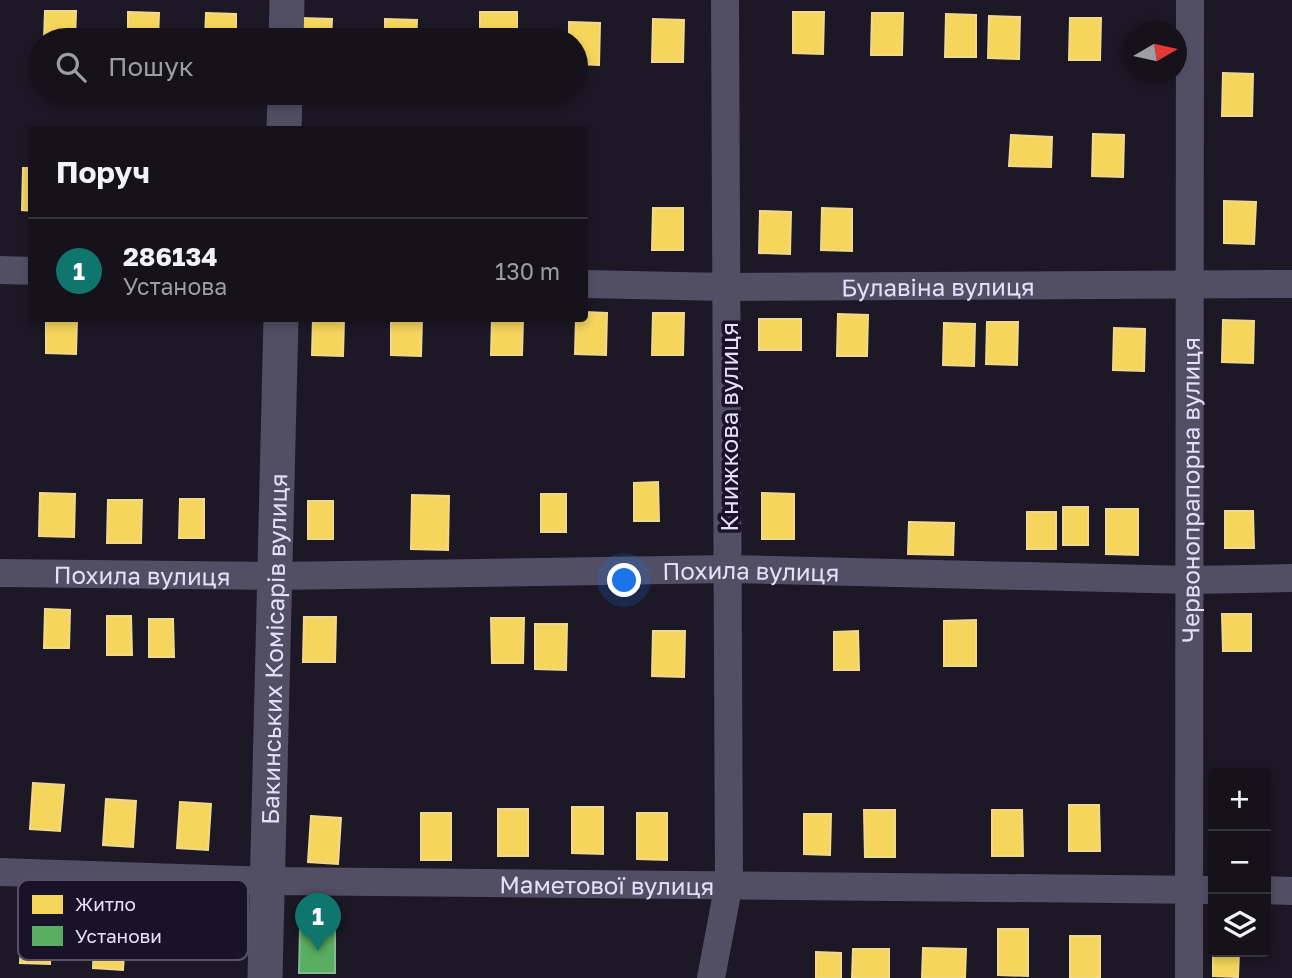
<!DOCTYPE html>
<html lang="uk">
<meta charset="utf-8">
<style>
:root{--surface:#15121c;--page:#222029;--text:#f1f3f6;--muted:#9d9ea3;--line:#34323b;--accent:#0f766e}
body{margin:0;font-family:"Golos Text",sans-serif;background:var(--page);color:var(--text)}
.controls{position:absolute;right:21px;bottom:21px;display:grid;overflow:hidden;border-radius:7px;box-shadow:0 4px 10px #0003}
.controls button{width:63px;height:63px;display:grid;place-items:center;padding:0;border:0;border-bottom:2px solid var(--line);background:var(--surface);color:var(--text);font:35px sans-serif}
.compass{position:absolute;left:1124px;top:21px;width:63px;height:63px;border-radius:50%;background:var(--surface);box-shadow:0 4px 10px #0003;rotate:81deg}
.you{position:absolute;left:625px;top:581px;width:24px;height:24px;margin:-18px;border:5px solid #fff;border-radius:50%;background:#1a73e8;box-shadow:0 0 0 10px #1a73e833}
.badge{display:grid;place-items:center;width:46px;height:46px;border-radius:50%;background:var(--accent);color:#fff;font-size:23px;font-weight:700}
.pin{position:absolute;translate:-50% -58px;filter:drop-shadow(0 2px 4px #0008)}
.pin::after{content:'';position:absolute;top:37px;width:24px;height:21px;background:inherit;clip-path:polygon(0 0,100% 0,50% 100%)}
.list{margin:0;padding:0;list-style:none}
h2{display:flex;justify-content:space-between;align-items:center;height:91px;margin:0;padding:0 28px;font-size:30px}
h2 small{font-size:23px;font-weight:400;color:var(--muted)}
.list li{display:grid;grid-template-columns:46px 1fr auto;gap:21px;align-items:center;box-sizing:border-box;height:105px;padding:0 28px;border-top:2px solid var(--line)}
.list b{display:block;font-size:26px;white-space:nowrap}
.list p{margin:0;font-size:23px;white-space:nowrap;color:var(--muted)}
.list em{font-size:23px;font-style:normal;color:var(--muted)}
.icon{flex:none;width:38px;height:38px;fill:none;stroke:currentColor;stroke-width:2;stroke-linecap:round;stroke-linejoin:round}
.map{position:relative;flex:none;width:1292px;height:978px;overflow:hidden}
.search{position:absolute;background:var(--surface);box-shadow:0 4px 10px #0003;left:28px;top:28px;width:560px;height:77px;display:flex;align-items:center;gap:18px;box-sizing:border-box;padding:0 24px;border-radius:38px;color:var(--muted);font-size:26px}
.panel{position:absolute;background:var(--surface);box-shadow:0 4px 10px #0003;left:28px;top:126px;width:560px;height:196px;border-radius:7px}
.map>svg:first-child{display:block}
</style>
<div class="map">
<svg width="1292" height="978" viewBox="0 0 1292 978">
<rect width="100%" height="100%" fill="#1c1825"/>
<g fill="#f6d55c" stroke="#f1d88c" stroke-width="2">
<polygon points="45,11 76,11 75,40 44,40"/>
<polygon points="128,12 159,13 158,40 128,40"/>
<rect x="480" y="12" width="37" height="28"/>
<polygon points="793,12 824,12 823,54 793,53"/>
<polygon points="206,13 236,14 236,40 205,40"/>
<polygon points="872,13 903,13 902,55 871,55"/>
<polygon points="946,14 976,15 976,57 945,57"/>
<polygon points="989,16 1020,17 1019,59 988,58"/>
<polygon points="301,18 332,19 331,40 301,40"/>
<polygon points="1070,18 1101,18 1100,60 1069,60"/>
<polygon points="385,19 417,20 416,40 385,40"/>
<polygon points="653,19 684,20 683,62 652,62"/>
<polygon points="569,22 600,23 599,65 576,64 576,40 569,40"/>
<polygon points="1223,73 1253,74 1252,116 1222,116"/>
<polygon points="1093,134 1124,135 1123,177 1092,176"/>
<polygon points="1011,135 1052,137 1051,167 1009,166"/>
<polygon points="23,168 32,168 32,211 22,210"/>
<polygon points="1224,201 1256,202 1254,244 1224,243"/>
<polygon points="653,208 683,208 683,250 652,250"/>
<polygon points="822,208 852,209 852,251 821,250"/>
<polygon points="760,211 791,212 790,254 759,253"/>
<polygon points="584,312 607,313 606,355 575,354 576,318 584,318"/>
<polygon points="653,313 684,313 683,355 652,355"/>
<polygon points="838,314 868,315 867,356 837,356"/>
<polygon points="46,318 77,318 76,354 46,353"/>
<polygon points="313,318 344,318 343,356 312,355"/>
<polygon points="391,318 422,318 421,356 391,355"/>
<polygon points="492,318 523,318 522,355 491,355"/>
<rect x="759" y="319" width="42" height="31"/>
<polygon points="1223,320 1254,321 1253,363 1222,362"/>
<polygon points="987,322 1018,322 1017,365 986,364"/>
<polygon points="944,323 975,324 974,366 943,365"/>
<polygon points="1114,328 1145,329 1144,371 1113,370"/>
<polygon points="658,482 659,521 634,521 634,483"/>
<polygon points="40,493 75,494 74,537 39,536"/>
<polygon points="762,493 794,494 794,539 762,539"/>
<rect x="541" y="494" width="25" height="38"/>
<polygon points="412,495 449,496 448,550 411,549"/>
<polygon points="180,499 204,499 204,538 179,538"/>
<polygon points="108,500 142,500 141,543 107,543"/>
<rect x="308" y="501" width="25" height="38"/>
<rect x="1063" y="507" width="25" height="38"/>
<polygon points="1106,509 1138,509 1138,555 1106,554"/>
<polygon points="1225,511 1253,511 1254,548 1225,548"/>
<rect x="1027" y="512" width="29" height="37"/>
<polygon points="909,522 954,523 953,555 908,554"/>
<polygon points="45,609 70,610 69,648 44,648"/>
<polygon points="1222,614 1251,614 1251,651 1223,651"/>
<polygon points="107,616 131,616 132,655 107,655"/>
<polygon points="304,617 336,617 335,662 303,662"/>
<polygon points="491,618 524,618 523,663 492,663"/>
<polygon points="149,619 173,619 174,657 149,657"/>
<polygon points="976,620 976,666 944,666 944,621"/>
<polygon points="535,624 567,624 566,670 535,669"/>
<polygon points="653,631 685,631 684,677 652,676"/>
<polygon points="858,631 859,670 834,670 834,632"/>
<polygon points="33,783 64,785 60,831 30,829"/>
<polygon points="106,799 136,801 133,847 103,845"/>
<polygon points="180,802 211,804 208,850 177,848"/>
<polygon points="1069,805 1099,805 1100,851 1069,851"/>
<polygon points="572,807 603,807 603,854 572,853"/>
<rect x="498" y="809" width="30" height="47"/>
<polygon points="864,810 895,810 895,857 865,857"/>
<polygon points="992,810 1022,810 1023,856 992,856"/>
<rect x="421" y="813" width="30" height="47"/>
<polygon points="637,813 667,813 667,860 637,859"/>
<polygon points="804,814 831,814 830,855 804,854"/>
<polygon points="311,816 341,818 338,864 308,862"/>
<polygon points="23,916 53,918 50,964 20,963"/>
<polygon points="95,922 126,923 123,970 93,968"/>
<polygon points="998,929 1028,929 1028,976 998,975"/>
<rect x="1070" y="936" width="30" height="42"/>
<polygon points="923,948 966,949 965,978 922,978"/>
<polygon points="853,949 889,949 889,978 852,978"/>
<polygon points="816,952 841,953 841,978 816,978"/>
<polygon points="1213,952 1239,952 1238,977 1213,976"/>
</g>
<polygon fill="#5aae61" stroke="#84bc90" stroke-width="2" points="300,928 335,928 335,973 299,973"/>
<g fill="none" stroke-linecap="round" stroke-linejoin="round">
<g stroke="#524e64" stroke-width="28">
<polyline points="0,270 32,271"/>
<path id="s1" d="M584,284L727,287L1292,284"/>
<path id="s2" d="M0,573L276,576L729,569L1190,580L1292,578"/>
<path id="s3" d="M0,872L270,881L1213,890"/>
<polyline points="1266,890 1292,891"/>
<polyline points="711,978 729,883 725,0"/>
<path id="s4" d="M1189,978L1190,0"/>
</g>
<g stroke="#524e64" stroke-width="35">
<polyline points="286,40 287,0"/>
<polyline points="284,130 285,93"/>
<path id="s5" d="M265,978L281,318"/>
</g>
</g>
<g text-anchor="middle" dominant-baseline="central" stroke-width="7" stroke-linejoin="round" paint-order="stroke">
<g font-size="24" fill="#e5defd" stroke="#19132a">
<text stroke="none"><textPath href="#s1" startOffset="354">Булавіна вулиця</textPath></text>
<text transform="translate(728 427) rotate(-90)">Книжкова вулиця</text>
<text stroke="none"><textPath href="#s4" startOffset="488">Червонопрапорна вулиця</textPath></text>
<text stroke="none"><textPath href="#s2" startOffset="751">Похила вулиця</textPath></text>
<text stroke="none"><textPath href="#s2" startOffset="142">Похила вулиця</textPath></text>
<text stroke="none"><textPath href="#s5" startOffset="329">Бакинських Комісарів вулиця</textPath></text>
<text stroke="none"><textPath href="#s3" startOffset="607">Маметової вулиця</textPath></text>
</g>
</g>
<rect x="18" y="880" width="230" height="80" rx="10" fill="#19132a" stroke="#565069" stroke-width="2"/>
<rect x="32" y="895" width="31" height="19" fill="#f6d55c"/>
<rect x="32" y="926" width="31" height="20" fill="#5aae61"/>
<g font-size="19" fill="#e5defd">
<text x="75" y="911">Житло</text>
<text x="75" y="943">Установи</text>
</g>
</svg>
<div class="controls">
<button>+</button>
<button>−</button>
<button><svg class="icon" aria-label="layers" viewBox="0 0 24 24"><path d="M12 4l9 5-9 5-9-5zM3 14l9 5 9-5"/></svg></button>
</div>
<svg class="compass" viewBox="-18 -18 36 36"><path d="M0-13l5 13h-10z" fill="#e53935"/><path d="M0 13l5-13h-10z" fill="#9d9ea3"/></svg>
<div class="you"></div>
<div class="pin badge" style="left:318px;top:951px">1</div>
<div class="search"><svg class="icon" aria-label="search" viewBox="0 0 24 24"><circle cx="10" cy="10" r="6"/><path d="M15 15l6 6"/></svg>Пошук</div>
<section class="panel">
<h2>Поруч<small></small></h2>
<ul class="list">
<li><span class="badge">1</span><div><b>286134</b><p>Установа</p></div><em>130 m</em></li>
</ul>
</section>
</div>
